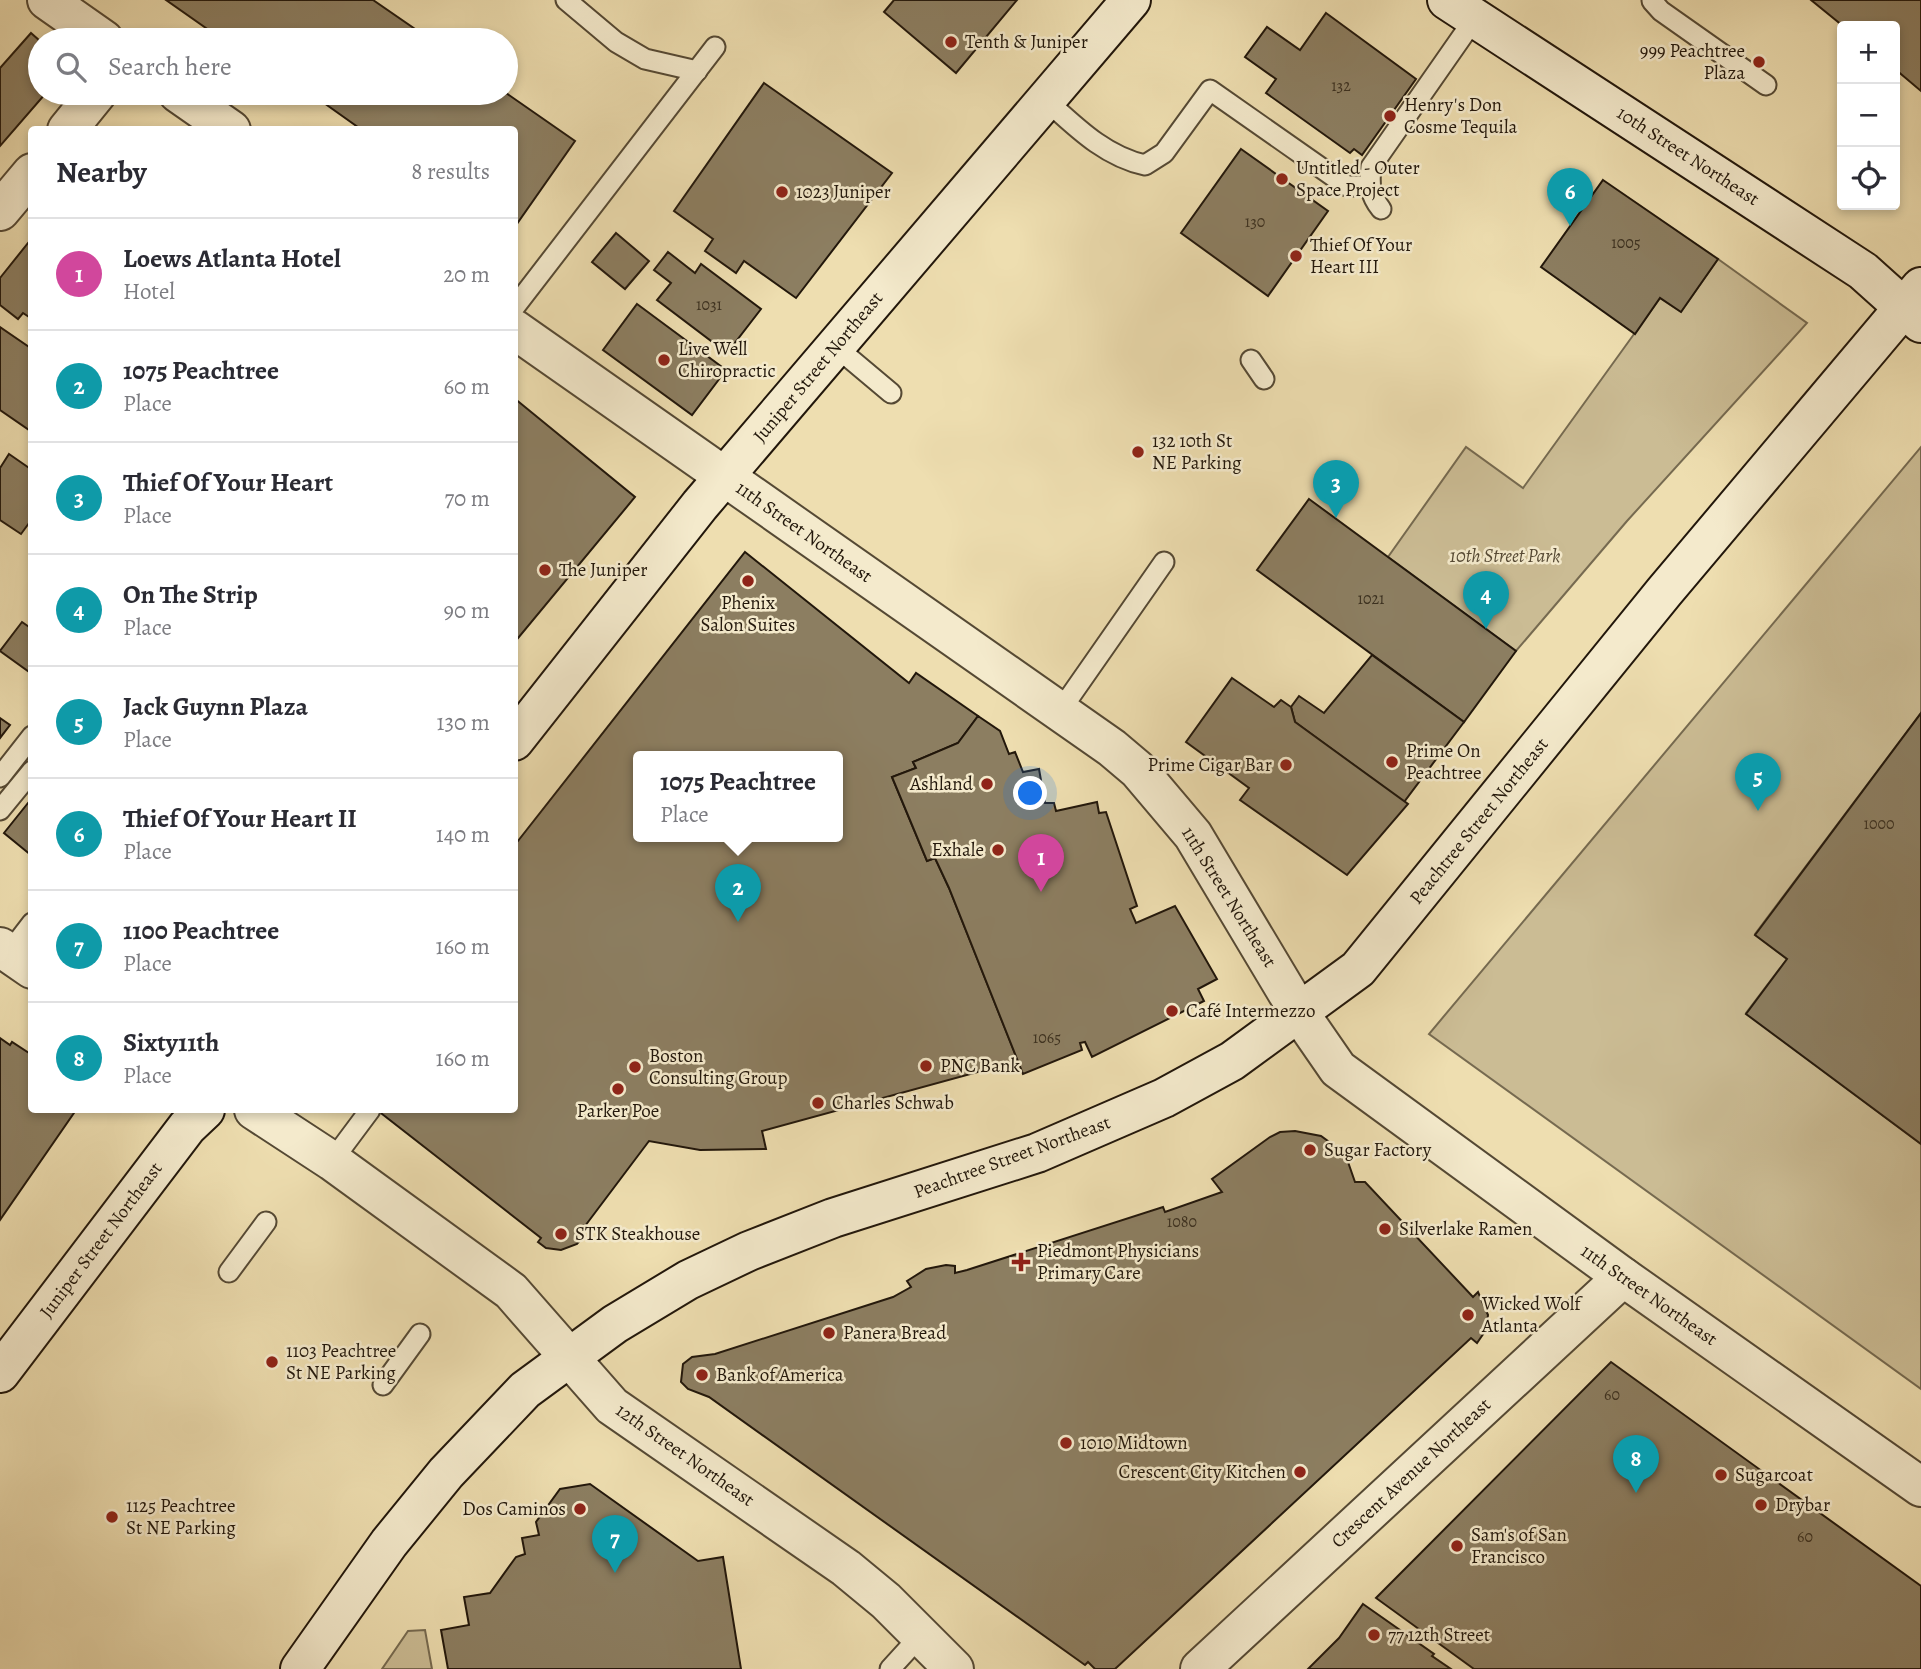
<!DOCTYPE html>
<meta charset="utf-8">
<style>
:root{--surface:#fff;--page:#f2f2f3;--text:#2b2b33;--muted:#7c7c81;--line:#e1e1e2;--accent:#7c3aed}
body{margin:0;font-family:Alegreya,serif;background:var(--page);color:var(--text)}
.controls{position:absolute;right:21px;top:21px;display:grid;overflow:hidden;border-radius:7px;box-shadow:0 4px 10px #0003}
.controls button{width:63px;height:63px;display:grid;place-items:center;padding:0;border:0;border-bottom:2px solid var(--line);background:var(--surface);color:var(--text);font:35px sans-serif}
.you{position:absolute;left:1031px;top:794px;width:24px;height:24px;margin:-18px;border:5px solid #fff;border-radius:50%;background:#1a73e8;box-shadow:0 0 0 10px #1a73e833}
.badge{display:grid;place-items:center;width:46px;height:46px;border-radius:50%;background:var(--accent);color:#fff;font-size:23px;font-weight:700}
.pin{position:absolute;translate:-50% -58px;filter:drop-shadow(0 2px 4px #0008)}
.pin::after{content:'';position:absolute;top:37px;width:24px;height:21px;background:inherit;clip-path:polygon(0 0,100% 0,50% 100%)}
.popup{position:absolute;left:633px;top:751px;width:210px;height:91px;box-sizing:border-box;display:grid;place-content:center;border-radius:7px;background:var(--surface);filter:drop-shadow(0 2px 5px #0005);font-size:23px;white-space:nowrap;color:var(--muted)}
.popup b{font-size:26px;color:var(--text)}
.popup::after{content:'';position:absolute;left:50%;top:100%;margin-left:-14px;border:14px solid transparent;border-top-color:var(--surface)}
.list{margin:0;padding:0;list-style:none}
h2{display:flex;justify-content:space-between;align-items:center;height:91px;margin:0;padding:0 28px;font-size:30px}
h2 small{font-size:23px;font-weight:400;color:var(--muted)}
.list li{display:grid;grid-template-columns:46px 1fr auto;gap:21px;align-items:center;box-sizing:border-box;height:112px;padding:0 28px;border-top:2px solid var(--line)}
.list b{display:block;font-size:26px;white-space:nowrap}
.list p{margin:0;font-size:23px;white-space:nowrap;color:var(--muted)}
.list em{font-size:23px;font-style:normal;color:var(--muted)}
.icon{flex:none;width:38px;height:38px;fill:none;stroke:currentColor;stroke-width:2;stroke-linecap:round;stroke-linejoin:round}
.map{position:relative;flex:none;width:1921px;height:1669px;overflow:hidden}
.search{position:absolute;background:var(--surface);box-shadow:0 4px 10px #0003;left:28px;top:28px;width:490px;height:77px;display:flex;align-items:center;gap:18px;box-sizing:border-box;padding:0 24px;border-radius:38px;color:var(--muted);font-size:26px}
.panel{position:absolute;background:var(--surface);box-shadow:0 4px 10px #0003;left:28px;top:126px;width:490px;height:987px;border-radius:7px}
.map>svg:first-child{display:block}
</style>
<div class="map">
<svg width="1921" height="1669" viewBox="0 0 1921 1669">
<rect width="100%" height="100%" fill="#eedeb0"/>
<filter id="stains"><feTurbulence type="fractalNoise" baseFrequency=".00286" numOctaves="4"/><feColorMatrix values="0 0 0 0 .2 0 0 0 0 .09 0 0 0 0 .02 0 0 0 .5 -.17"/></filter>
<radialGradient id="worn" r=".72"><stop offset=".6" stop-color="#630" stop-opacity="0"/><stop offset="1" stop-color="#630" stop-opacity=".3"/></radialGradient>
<g fill="#cbbc94" stroke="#766a50" stroke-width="2">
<polygon points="1718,259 1807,323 1627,521 1516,651 1388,557 1466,447 1523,488 1660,298 1681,312"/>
<polygon points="1921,447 1921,713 1755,934 1787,959 1746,1013 1921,1144 1921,1389 1429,1034"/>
<polygon points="425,1630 432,1669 382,1669 408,1631"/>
</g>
<g fill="#8c7e61" stroke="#22170b" stroke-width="2" fill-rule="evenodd">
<polygon points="166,0 373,0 431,40 223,40"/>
<polygon points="894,0 1017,0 956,73 884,12"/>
<polygon points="1811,0 1921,0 1921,91 1895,69 1895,26 1843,26"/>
<polygon points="1326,13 1416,79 1362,155 1354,149 1350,153 1266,93 1276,79 1245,57 1267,27 1300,50"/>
<polygon points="31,33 40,41 40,93 46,93 0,146 0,68"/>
<polygon points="764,83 892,173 796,298 744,261 736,273 705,251 713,239 674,211"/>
<polygon points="310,93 506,93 575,141 514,228 514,130 362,130"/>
<polygon points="1241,149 1328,211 1268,296 1181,233"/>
<polygon points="1603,180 1718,259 1681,312 1660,298 1635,334 1541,267"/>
<polygon points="616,233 649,261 625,289 592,262"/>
<polygon points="32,238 32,319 23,313 18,319 0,305 0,278"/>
<polygon points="668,252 695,273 701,264 761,309 727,353 657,300 671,283 654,270"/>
<polygon points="637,304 726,370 692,415 603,350"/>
<polygon points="0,327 32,349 32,432 0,410"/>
<polygon points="514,398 635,497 514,643"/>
<polygon points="9,454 32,470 32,519 21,534 0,520 0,468"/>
<polygon points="1309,499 1516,651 1464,722 1257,570"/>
<path d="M745,552L909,683L916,673L978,716L958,743L913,762L916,768L892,777L927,861L935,858L949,888L1018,1061L762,1131L766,1149L700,1150L649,1141L579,1234L583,1237L577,1244L561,1250L546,1248L538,1242L541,1238L377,1110H514V846ZM638,756H838V836H638Z"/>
<polygon points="22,622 32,629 32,674 0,651"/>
<polygon points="1372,655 1464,722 1404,802 1295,722 1291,707 1299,696 1324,713"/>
<polygon points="1232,678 1274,707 1281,700 1291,707 1295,722 1408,804 1347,875 1240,800 1249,788 1186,742"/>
<polygon points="1921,713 1921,1144 1746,1014 1787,959 1755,935"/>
<polygon points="978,716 1000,731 1009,754 1015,752 1023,772 1039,769 1045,803 1054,803 1056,811 1097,802 1099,813 1106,812 1137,906 1130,909 1136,923 1175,906 1217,979 1198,989 1204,1001 1092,1057 1085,1042 1080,1043 1082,1050 1023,1074 949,888 935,858 927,861 892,777 916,768 913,762 958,743"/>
<polygon points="0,718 10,725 0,738"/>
<polygon points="32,798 32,856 4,833"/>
<polygon points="0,1038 10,1045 12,1042 32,1055 32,1110 76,1110 0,1220"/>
<polygon points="1295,1131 1321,1136 1332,1144 1348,1162 1355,1182 1365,1182 1473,1297 1478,1292 1488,1315 1486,1330 1477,1343 1471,1338 1115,1669 1095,1669 1088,1662 1085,1665 709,1397 688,1389 681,1382 683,1364 692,1357 715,1354 893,1297 911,1287 907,1281 926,1269 946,1265 955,1266 955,1273 967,1270 1163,1207 1165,1212 1222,1192 1212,1179 1270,1137 1280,1132"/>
<polygon points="1611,1362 1921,1586 1921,1669 1474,1669 1376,1598"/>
<polygon points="590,1484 698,1561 723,1557 741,1669 448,1669 441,1630 469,1625 464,1597 490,1593 516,1557 525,1554 522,1538 539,1535 536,1522 560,1489"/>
<polygon points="1363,1604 1434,1654 1432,1656 1451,1669 1308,1669 1339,1638"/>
</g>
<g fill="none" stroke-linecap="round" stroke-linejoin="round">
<g stroke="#554934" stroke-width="23">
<g id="service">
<polyline points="566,0 616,42 645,59 697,71"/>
<polyline points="1652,1 1661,11 1766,85"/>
<path d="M1045,99C1075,126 1104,156 1145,165L1164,153L1210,90L1347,186H1369"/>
<path d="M1381,209C1370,195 1369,185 1371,167L1475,18"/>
<polyline points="514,308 715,47"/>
<polyline points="835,346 891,393"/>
<polyline points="1251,360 1264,379"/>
<polyline points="1060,711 1164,562"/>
<polyline points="0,777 32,736"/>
<polyline points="0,810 32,771"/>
<polyline points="9,953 32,923"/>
<polyline points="332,1161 370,1110"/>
<polyline points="229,1272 266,1222"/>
<polyline points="383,1385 420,1334"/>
<polyline points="890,1669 921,1635"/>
</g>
</g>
<g stroke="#554934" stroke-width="42">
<g id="minor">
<polyline points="47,0 104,40"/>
<polyline points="178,93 231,130"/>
<polyline points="67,130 97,93"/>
<polyline points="0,211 32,173"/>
<polyline points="514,329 1112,748 1138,770 1193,835 1300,1014 1338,1069 1623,1277 1921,1487"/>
<polyline points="0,947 32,969"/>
<polyline points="254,1110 332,1161 511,1291 612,1406 846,1568 886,1601 954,1669"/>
<polyline points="1200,1669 1623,1277"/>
</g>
</g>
<g stroke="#22170b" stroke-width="42">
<g id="secondary">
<polyline points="1447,0 1863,271 1921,323"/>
<polyline points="514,741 700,505 1131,0"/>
<polyline points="0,1373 187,1127 205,1110"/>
<polyline points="300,1669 389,1543 446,1473 525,1390 615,1324 688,1280 749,1251 833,1218 1037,1153 1164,1098 1232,1061 1358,969 1664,592 1921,287"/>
</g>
</g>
<use href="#service" stroke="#f4eacc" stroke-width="19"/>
<use href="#minor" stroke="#f4eacc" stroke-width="38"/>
<use href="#secondary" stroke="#f4eacc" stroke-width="38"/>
</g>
<g fill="#8f2418" stroke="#f4eacc" stroke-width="2.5">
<circle cx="951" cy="42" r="7"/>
<circle cx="1759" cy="62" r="7"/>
<circle cx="1390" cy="116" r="7"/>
<circle cx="1282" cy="179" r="7"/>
<circle cx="782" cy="192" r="7"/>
<circle cx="1296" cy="256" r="7"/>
<circle cx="664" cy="360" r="7"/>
<circle cx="1138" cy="452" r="7"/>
<circle cx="545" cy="570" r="7"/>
<circle cx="748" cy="581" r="7"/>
<circle cx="1392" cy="762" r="7"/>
<circle cx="1286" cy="765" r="7"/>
<circle cx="987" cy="784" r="7"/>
<circle cx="998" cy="850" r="7"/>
<circle cx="1172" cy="1011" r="7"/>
<circle cx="926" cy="1066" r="7"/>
<circle cx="635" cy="1067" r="7"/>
<circle cx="618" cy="1089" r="7"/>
<circle cx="818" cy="1103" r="7"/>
<circle cx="1310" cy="1150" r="7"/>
<circle cx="1385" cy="1229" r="7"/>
<circle cx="561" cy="1234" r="7"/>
<path d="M1017.5 1251.5h7v7h7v7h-7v7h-7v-7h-7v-7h7z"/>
<circle cx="1468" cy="1315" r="7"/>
<circle cx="829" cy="1333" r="7"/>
<circle cx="272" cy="1362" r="7"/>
<circle cx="702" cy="1375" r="7"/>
<circle cx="1066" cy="1443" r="7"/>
<circle cx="1300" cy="1472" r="7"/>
<circle cx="1721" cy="1475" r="7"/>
<circle cx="1761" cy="1505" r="7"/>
<circle cx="580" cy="1509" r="7"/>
<circle cx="112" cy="1517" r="7"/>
<circle cx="1457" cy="1546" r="7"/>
<circle cx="1374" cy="1635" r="7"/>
</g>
<g text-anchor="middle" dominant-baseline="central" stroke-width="5" stroke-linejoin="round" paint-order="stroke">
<g font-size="16" fill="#3c3120">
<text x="1341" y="86">132</text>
<text x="1255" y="222">130</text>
<text x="1626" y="243">1005</text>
<text x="709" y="305">1031</text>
<text x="1371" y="599">1021</text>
<text x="1879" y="824">1000</text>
<text x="1047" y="1038">1065</text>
<text x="1182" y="1222">1080</text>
<text x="1612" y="1395">60</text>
<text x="1805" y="1537">60</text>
</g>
<g font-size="19" fill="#22170b" stroke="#f4eacc" text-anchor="start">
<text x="965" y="42">Tenth &amp; Juniper</text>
<text x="1745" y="51" text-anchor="end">999 Peachtree<tspan x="1745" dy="22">Plaza</tspan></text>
<text x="1404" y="105">Henry's Don<tspan x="1404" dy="22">Cosme Tequila</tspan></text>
<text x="1296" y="168">Untitled - Outer<tspan x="1296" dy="22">Space Project</tspan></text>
<text x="796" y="192">1023 Juniper</text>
<text x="1310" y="245">Thief Of Your<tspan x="1310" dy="22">Heart III</tspan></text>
<text x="678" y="349">Live Well<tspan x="678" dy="22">Chiropractic</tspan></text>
<text x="1152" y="441">132 10th St<tspan x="1152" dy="22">NE Parking</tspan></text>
<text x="559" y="570">The Juniper</text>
<text x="748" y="603" text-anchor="middle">Phenix<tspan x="748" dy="22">Salon Suites</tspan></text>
<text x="1406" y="751">Prime On<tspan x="1406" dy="22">Peachtree</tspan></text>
<text x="1272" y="765" text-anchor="end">Prime Cigar Bar</text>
<text x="973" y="784" text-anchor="end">Ashland</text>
<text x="984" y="850" text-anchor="end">Exhale</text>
<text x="1186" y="1011">Café Intermezzo</text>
<text x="649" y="1056">Boston<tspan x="649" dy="22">Consulting Group</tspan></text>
<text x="940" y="1066">PNC Bank</text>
<text x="832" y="1103">Charles Schwab</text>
<text x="618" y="1111" text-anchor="middle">Parker Poe</text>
<text x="1324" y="1150">Sugar Factory</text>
<text x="1399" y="1229">Silverlake Ramen</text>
<text x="575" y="1234">STK Steakhouse</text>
<text x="1037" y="1251">Piedmont Physicians<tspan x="1037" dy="22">Primary Care</tspan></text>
<text x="1482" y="1304">Wicked Wolf<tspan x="1482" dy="22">Atlanta</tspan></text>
<text x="843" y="1333">Panera Bread</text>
<text x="286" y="1351">1103 Peachtree<tspan x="286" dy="22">St NE Parking</tspan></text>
<text x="716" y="1375">Bank of America</text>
<text x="1080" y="1443">1010 Midtown</text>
<text x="1286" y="1472" text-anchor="end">Crescent City Kitchen</text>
<text x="1735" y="1475">Sugarcoat</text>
<text x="1775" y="1505">Drybar</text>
<text x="126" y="1506">1125 Peachtree<tspan x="126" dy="22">St NE Parking</tspan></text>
<text x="566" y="1509" text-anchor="end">Dos Caminos</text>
<text x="1471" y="1535">Sam's of San<tspan x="1471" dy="22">Francisco</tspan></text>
<text x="1388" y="1635">77 12th Street</text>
</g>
<g font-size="19" fill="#22170b" stroke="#f4eacc">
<text transform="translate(1688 156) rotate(33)">10th Street Northeast</text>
<text transform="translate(818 367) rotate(-50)">Juniper Street Northeast</text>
<text transform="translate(804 532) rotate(35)">11th Street Northeast</text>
<text transform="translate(1479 821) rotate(-51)">Peachtree Street Northeast</text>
<text transform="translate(1229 897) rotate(58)">11th Street Northeast</text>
<text transform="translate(1012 1157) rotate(-20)">Peachtree Street Northeast</text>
<text transform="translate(101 1240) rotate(-53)">Juniper Street Northeast</text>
<text transform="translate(1649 1295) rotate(35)">11th Street Northeast</text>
<text transform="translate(685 1455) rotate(35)">12th Street Northeast</text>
<text transform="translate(1411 1473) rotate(-43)">Crescent Avenue Northeast</text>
</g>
<g font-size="19" font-style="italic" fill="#554934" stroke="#f4eacc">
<text x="1505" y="556">10th Street Park</text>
</g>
</g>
<rect width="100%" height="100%" filter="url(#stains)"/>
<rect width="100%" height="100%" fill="url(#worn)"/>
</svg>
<div class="controls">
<button>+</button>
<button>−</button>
<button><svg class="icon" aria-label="locate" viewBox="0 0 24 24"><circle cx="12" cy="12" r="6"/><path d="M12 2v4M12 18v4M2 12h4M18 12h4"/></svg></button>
</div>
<div class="you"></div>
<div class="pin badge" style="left:1041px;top:892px;background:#d1479c">1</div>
<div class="pin badge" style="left:738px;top:922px;background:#0f9aa8">2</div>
<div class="popup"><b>1075 Peachtree</b>Place</div>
<div class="pin badge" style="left:1336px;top:518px;background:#0f9aa8">3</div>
<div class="pin badge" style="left:1486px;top:629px;background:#0f9aa8">4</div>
<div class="pin badge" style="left:1758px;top:811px;background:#0f9aa8">5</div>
<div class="pin badge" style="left:1570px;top:226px;background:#0f9aa8">6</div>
<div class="pin badge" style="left:615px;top:1573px;background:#0f9aa8">7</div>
<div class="pin badge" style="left:1636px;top:1493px;background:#0f9aa8">8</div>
<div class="search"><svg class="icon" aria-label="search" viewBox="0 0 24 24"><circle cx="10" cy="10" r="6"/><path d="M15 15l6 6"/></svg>Search here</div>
<section class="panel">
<h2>Nearby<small>8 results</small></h2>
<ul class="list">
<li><span class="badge" style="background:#d1479c">1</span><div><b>Loews Atlanta Hotel</b><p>Hotel</p></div><em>20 m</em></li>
<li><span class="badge" style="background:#0f9aa8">2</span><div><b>1075 Peachtree</b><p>Place</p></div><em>60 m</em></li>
<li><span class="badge" style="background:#0f9aa8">3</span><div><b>Thief Of Your Heart</b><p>Place</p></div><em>70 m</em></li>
<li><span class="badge" style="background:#0f9aa8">4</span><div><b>On The Strip</b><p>Place</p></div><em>90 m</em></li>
<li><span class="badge" style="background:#0f9aa8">5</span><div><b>Jack Guynn Plaza</b><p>Place</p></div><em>130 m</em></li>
<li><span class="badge" style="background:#0f9aa8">6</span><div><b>Thief Of Your Heart II</b><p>Place</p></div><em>140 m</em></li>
<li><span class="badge" style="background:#0f9aa8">7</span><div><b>1100 Peachtree</b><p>Place</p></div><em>160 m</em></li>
<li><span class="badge" style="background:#0f9aa8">8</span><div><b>Sixty11th</b><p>Place</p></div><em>160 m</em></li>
</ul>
</section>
</div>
